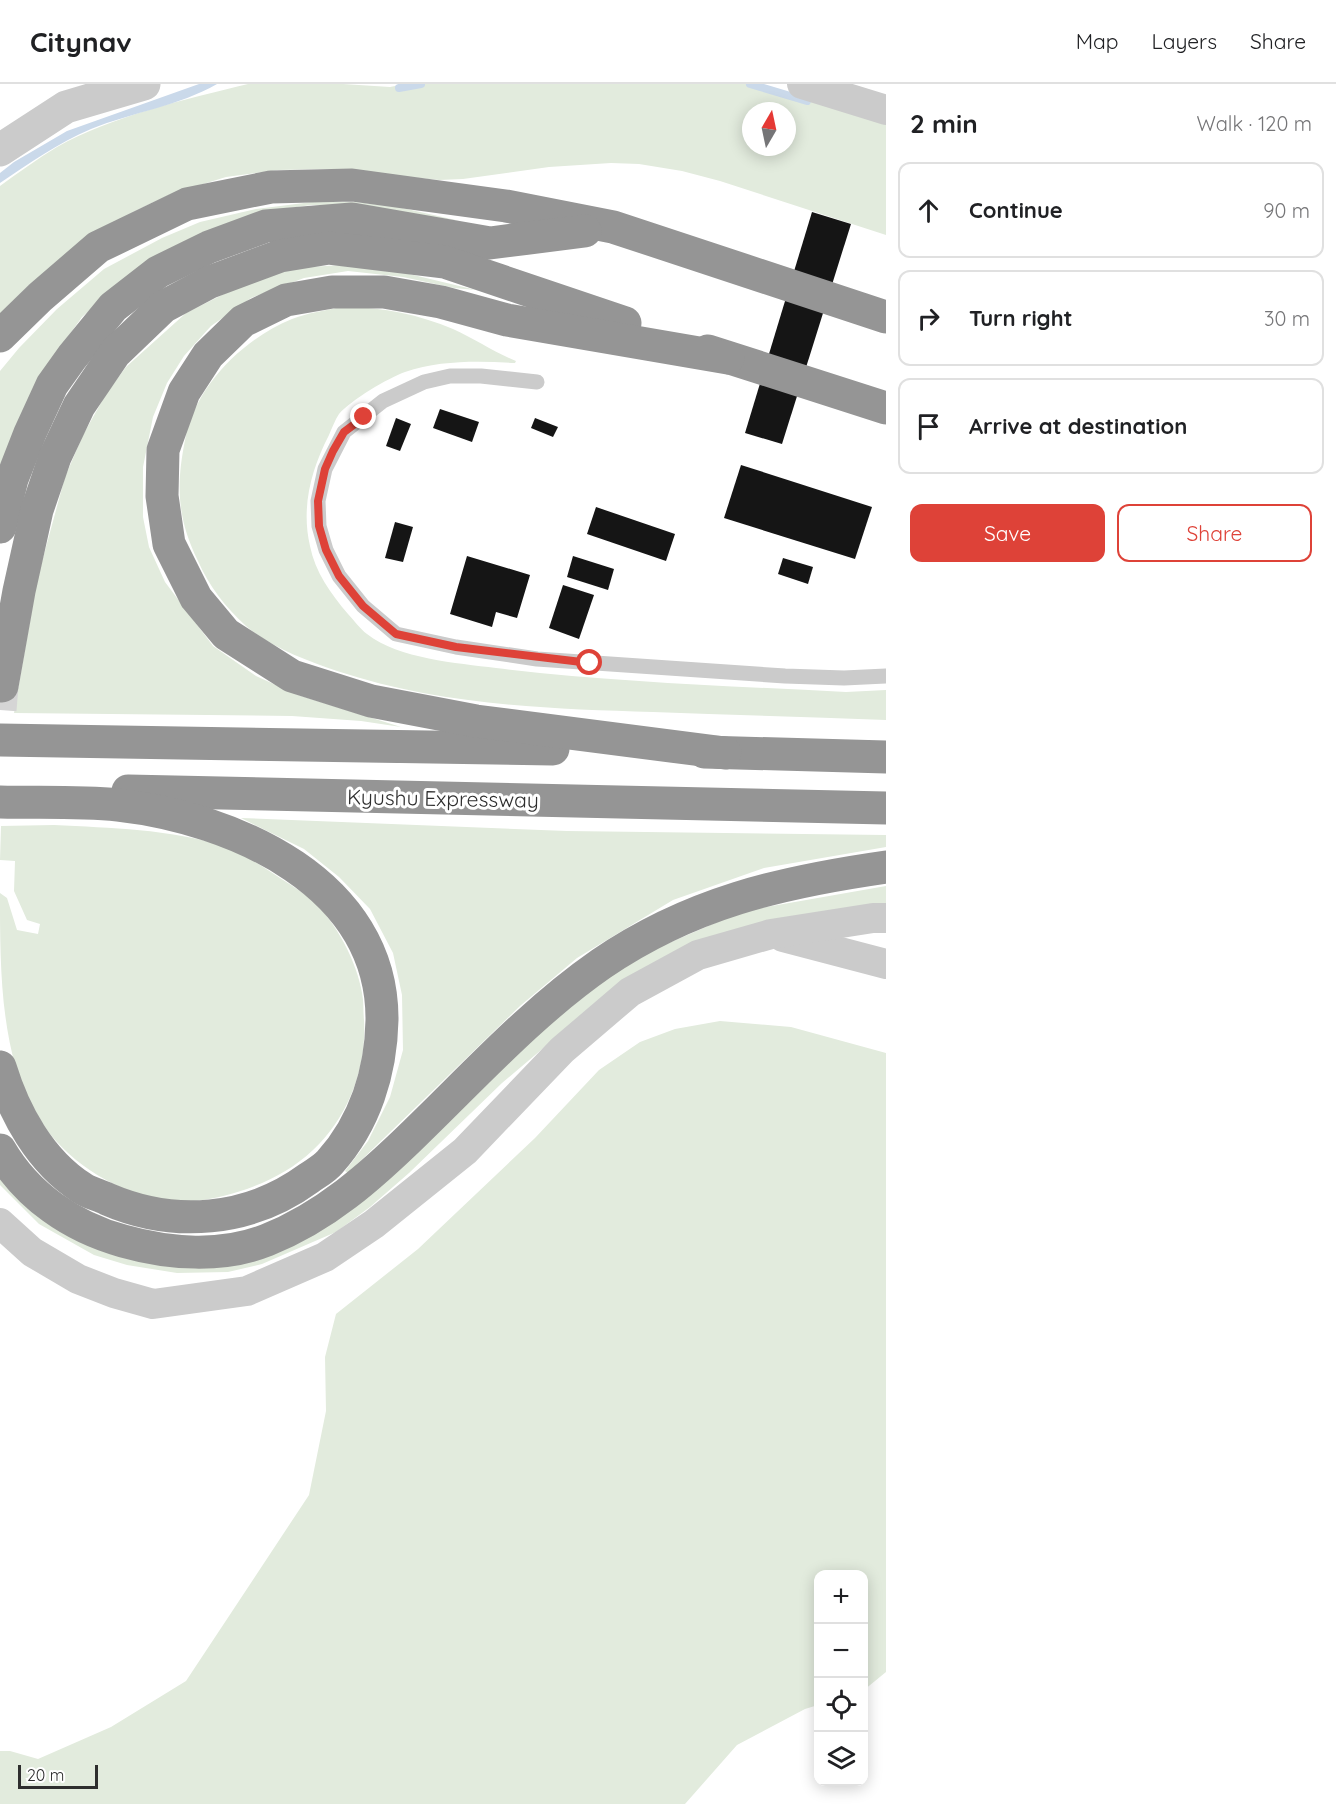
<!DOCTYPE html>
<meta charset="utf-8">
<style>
:root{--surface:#fff;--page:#f6f6f6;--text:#202124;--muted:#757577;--line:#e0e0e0;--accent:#de4238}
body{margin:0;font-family:Quicksand,sans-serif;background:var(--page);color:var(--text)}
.controls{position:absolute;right:18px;bottom:18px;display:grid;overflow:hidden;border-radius:12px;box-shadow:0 3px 15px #0003}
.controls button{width:54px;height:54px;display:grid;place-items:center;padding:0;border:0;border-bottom:2px solid var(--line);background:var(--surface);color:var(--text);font:30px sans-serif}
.compass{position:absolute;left:742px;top:18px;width:54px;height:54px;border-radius:50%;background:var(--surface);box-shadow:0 3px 15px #0003;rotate:9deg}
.scale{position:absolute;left:18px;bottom:15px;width:80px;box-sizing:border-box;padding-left:6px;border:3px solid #2e2e2e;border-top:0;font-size:16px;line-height:21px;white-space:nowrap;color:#2e2e2e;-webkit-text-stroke:4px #fff;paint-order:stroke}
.stop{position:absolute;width:18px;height:18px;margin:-14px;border:4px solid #de4238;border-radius:50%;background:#fff}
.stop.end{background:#de4238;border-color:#fff;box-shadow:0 2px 6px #0008}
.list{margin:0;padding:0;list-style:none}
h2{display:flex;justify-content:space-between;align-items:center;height:78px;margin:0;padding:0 24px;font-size:26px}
h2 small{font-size:20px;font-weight:400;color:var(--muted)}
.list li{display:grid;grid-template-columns:39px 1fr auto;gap:18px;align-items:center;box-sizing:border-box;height:96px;margin:0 12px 12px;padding:0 12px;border:2px solid var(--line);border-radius:12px}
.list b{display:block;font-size:22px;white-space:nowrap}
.list em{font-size:20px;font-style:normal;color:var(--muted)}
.actions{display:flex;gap:12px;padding:18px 24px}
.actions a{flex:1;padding:14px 0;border:2px solid var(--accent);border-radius:12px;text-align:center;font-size:21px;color:var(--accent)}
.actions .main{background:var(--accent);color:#fff}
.icon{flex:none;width:33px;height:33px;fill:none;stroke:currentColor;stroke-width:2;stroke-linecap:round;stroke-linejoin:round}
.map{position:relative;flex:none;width:886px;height:1720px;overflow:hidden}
header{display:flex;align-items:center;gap:36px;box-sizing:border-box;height:84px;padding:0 30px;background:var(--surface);border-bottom:2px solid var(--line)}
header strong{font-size:28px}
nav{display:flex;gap:33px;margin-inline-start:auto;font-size:21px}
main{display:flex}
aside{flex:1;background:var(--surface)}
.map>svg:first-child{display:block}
</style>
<header>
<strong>Citynav</strong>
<nav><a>Map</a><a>Layers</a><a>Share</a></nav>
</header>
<main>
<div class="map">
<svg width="886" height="1720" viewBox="0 0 886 1720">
<rect width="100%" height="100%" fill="#fff"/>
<g fill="#e2ebdd" fill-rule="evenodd">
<path d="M248,0H343L390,3L405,0H760L886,38V151L720,97L682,87L639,80L611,79L549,83L463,95L439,96L328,85L278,86L226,93L171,110L137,126L97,147L29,201L0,230V102C18,89 37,75 57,63C112,32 187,15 248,0ZM751,27H787V63H751Z"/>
<polygon points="312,118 356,118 398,123 460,137 358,122 311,121 268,127 119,200 82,233 49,279 0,381 0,287 19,264 57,225 104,185 162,154 200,138 256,125"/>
<polygon points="343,181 401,188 476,206 454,204 403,193 348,187 304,194 251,214 211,242 184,272 167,299 153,333 143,383 143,433 149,463 165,498 213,562 256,592 298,611 401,643 361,637 292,632 14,629 37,496 65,393 83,351 106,310 126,283 186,229 232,206 292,184"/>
<path d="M340,223C378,222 418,230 453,245C475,255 494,268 516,277L515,279C479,277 440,276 405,288C388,294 351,316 339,330C335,336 332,344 329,351C311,386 301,423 310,462C315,488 331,510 348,530C354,536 360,545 367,550C399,575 457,579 496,584C612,598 729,602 846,608L886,606V636C808,633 731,631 653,628C546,625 440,621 337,587C305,576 272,564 246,542C225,523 209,502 198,477C177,434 176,402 185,356C195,302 243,255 292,235C307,229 324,227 340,223Z"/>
<polygon points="241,734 567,747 886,751 886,763 764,784 673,816 577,874 520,922 348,1089 345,1087 368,1057 390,1013 403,966 402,911 393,869 370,825 339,793 304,765"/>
<path d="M54,741C111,744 169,745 224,762C243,769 260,781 277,792C289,800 303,808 313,817C336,838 357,878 362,909C364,918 363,927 364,936C367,983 348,1034 313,1066C294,1084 272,1096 247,1105C228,1111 208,1117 188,1117C138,1118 89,1093 56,1057C38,1037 26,1009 16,984C0,930 0,866 0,809L7,814L17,846L38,850L40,840L27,836L14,807L15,777L0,776L1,742Z"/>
<polygon points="886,802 886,828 606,911 502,999 409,1089 370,1123 336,1148 262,1180 228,1188 177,1189 127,1181 94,1171 39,1140 0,1101 0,1091 27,1120 260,1172 608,893 655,865 743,827"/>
<polygon points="720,937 791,943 886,969 886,1588 864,1606 864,1490 818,1490 818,1621 805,1625 737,1661 685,1720 0,1720 0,1667 10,1667 38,1675 111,1643 186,1597 309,1411 326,1327 325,1273 336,1230 418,1165 535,1054 599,986 640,958 675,945"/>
</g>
<path fill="#cad9ea" d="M199,0H217C179,22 133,28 91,45C58,59 30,79 0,99V89L14,78L67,47Z"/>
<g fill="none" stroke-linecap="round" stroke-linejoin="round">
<g stroke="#cad9ea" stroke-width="8">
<polyline points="750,0 807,17"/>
<polyline points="399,4 421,0"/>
</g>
</g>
<g fill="#151515">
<polygon points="812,128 851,140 782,360 745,349"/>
<polygon points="440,325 479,338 472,358 433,344"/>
<polygon points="396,334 411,340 400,367 386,362"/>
<polygon points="535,334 558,343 553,353 531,344"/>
<polygon points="741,381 872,423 855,475 724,434"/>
<polygon points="596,423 675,450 666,477 587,450"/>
<polygon points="395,438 413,443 403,478 385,474"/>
<polygon points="467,472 530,491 517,534 496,528 492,543 450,530"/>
<polygon points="573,472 614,485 608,506 567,493"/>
<polygon points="783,474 813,483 808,500 778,490"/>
<polygon points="563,501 594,511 579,555 549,544"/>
</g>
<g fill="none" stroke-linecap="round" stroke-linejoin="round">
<polyline stroke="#d5d5d5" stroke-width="33" stroke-dasharray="33 16" stroke-linecap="butt" points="0,626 2,602"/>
<polyline stroke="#cbcbcb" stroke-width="15" points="537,298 481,292 450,292 424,298 383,317 344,348 325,385 318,417 319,442 326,466 339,492 363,522 396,550 456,563 537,575 785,592 844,594 886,592"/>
<g stroke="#cbcbcb" stroke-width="30">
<polyline points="802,0 886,26"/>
<polyline points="783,853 886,880"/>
<polyline points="0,1139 32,1168 78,1195 114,1209 153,1220 247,1207 325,1173 374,1140 465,1067 562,966 630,908 698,871 771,850 873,834 886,834"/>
</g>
<polyline stroke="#cbcbcb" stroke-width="33" points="0,66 66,23 144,0"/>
<g stroke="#959595" stroke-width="33">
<polyline points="0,252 40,213 98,163 187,120 271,103 352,101 506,122 613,143 886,233"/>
<polyline points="708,267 886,324"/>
<polyline points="0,443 12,395 30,349 52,301 72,273 113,223 158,188 209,163 266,142 352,135 490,159 585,147"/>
<polyline points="2,602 19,507 37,426 55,373 79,322 115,269 163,223 210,198 280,172 329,164 445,178 625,239"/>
<polyline points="0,656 553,665"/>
<polyline points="704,668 886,673"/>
<polyline points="725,669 476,637 371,617 292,592 226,550 196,514 169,460 162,412 163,366 184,308 208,271 243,237 286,216 332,208 384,208 441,218 507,236 728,274"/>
<polyline points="128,707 886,724"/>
<path d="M0,718C39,719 79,717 118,721C234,734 383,799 382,936C381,988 365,1039 330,1078C324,1085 316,1089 309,1094C249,1138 174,1144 107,1115C99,1111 89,1109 82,1104C40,1077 14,1029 0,983"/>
<path d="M0,1066C27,1112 72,1143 123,1157C169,1170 222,1174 267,1156C325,1133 371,1092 415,1049C475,991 532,928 601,880C690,819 781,798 886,783"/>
</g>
</g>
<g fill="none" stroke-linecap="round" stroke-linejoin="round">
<polyline stroke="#de4238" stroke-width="8" points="364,333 344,348 333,367 325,385 318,417 319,442 326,466 339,492 363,522 396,550 456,563 590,579"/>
</g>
<g text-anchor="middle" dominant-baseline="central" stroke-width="6" stroke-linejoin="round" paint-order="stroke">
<g font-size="21" fill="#2e2e2e" stroke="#fff">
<text transform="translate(443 714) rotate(1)">Kyushu Expressway</text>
</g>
</g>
</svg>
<div class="controls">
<button>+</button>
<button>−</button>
<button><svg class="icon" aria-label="locate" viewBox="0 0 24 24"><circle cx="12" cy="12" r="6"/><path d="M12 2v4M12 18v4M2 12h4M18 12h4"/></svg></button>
<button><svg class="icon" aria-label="layers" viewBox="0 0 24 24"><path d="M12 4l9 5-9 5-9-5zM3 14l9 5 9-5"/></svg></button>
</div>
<svg class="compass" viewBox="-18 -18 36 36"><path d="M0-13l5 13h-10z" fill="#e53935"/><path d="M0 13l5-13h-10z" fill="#757577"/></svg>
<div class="scale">20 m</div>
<div class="stop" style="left:590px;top:579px"></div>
<div class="stop end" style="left:364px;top:333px"></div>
</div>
<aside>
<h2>2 min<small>Walk · 120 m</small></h2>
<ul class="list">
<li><svg class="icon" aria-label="ahead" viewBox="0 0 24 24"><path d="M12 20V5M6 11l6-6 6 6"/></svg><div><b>Continue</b></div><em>90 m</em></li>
<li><svg class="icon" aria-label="right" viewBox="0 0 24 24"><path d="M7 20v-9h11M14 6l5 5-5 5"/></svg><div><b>Turn right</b></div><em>30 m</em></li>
<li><svg class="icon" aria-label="arrive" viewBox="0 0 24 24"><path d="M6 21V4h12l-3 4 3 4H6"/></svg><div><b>Arrive at destination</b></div></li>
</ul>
<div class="actions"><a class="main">Save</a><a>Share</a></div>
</aside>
</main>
